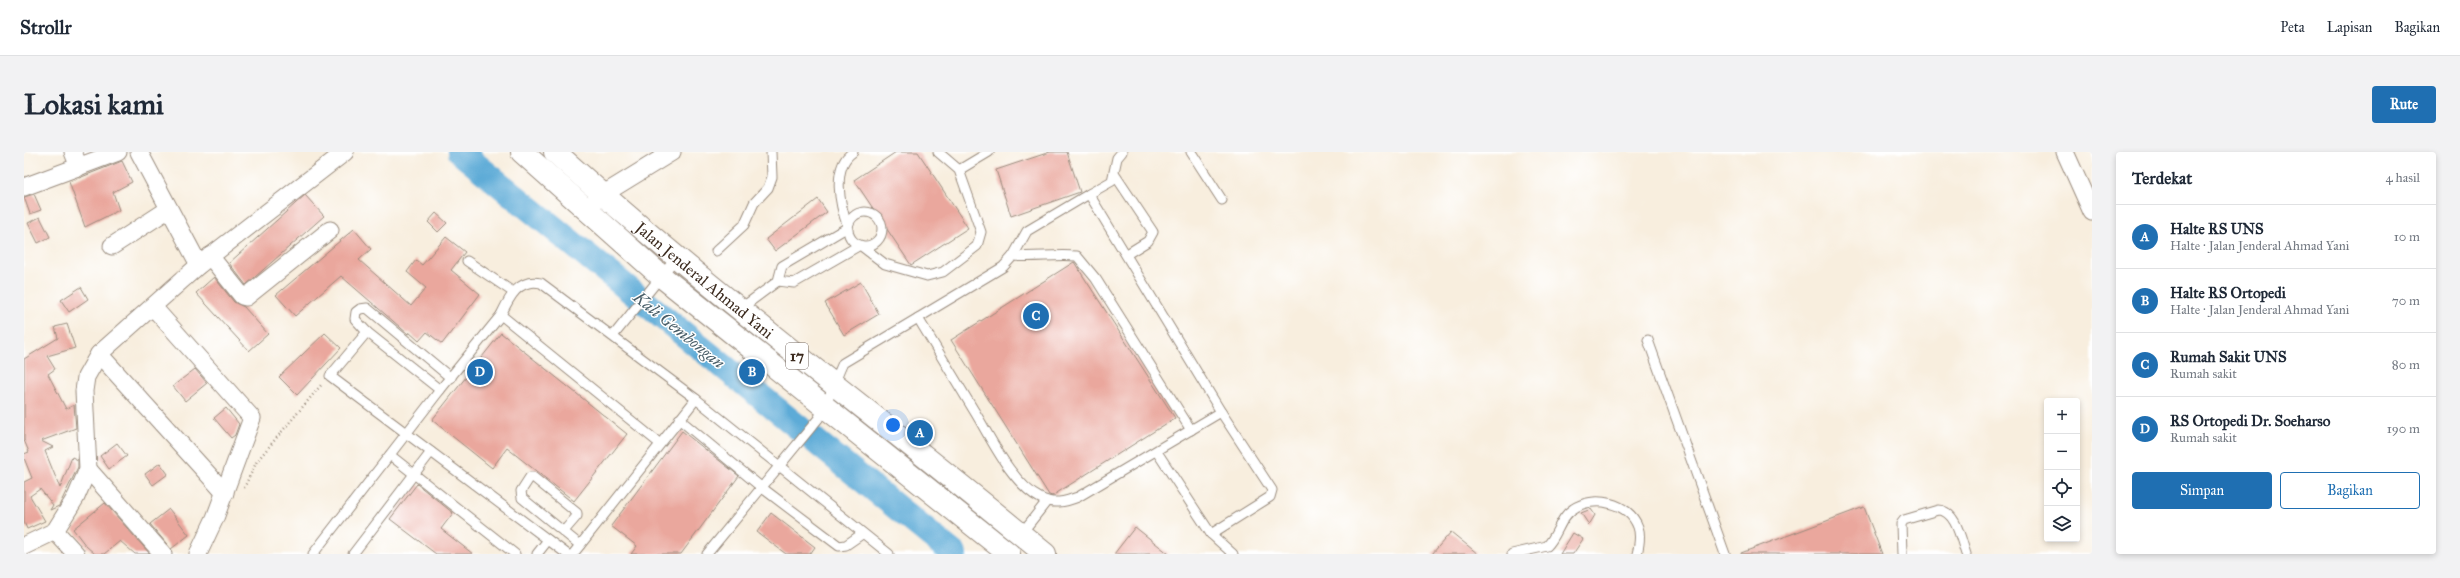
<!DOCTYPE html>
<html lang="id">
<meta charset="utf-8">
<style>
:root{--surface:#fff;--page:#f2f2f3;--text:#1f2937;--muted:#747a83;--line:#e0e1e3;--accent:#1f6fb2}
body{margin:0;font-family:"IM FELL Great Primer",serif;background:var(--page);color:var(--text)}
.controls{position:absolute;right:12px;bottom:12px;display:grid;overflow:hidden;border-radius:4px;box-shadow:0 2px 6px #0003}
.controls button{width:36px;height:36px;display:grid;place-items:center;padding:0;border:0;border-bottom:1px solid var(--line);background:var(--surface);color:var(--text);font:20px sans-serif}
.you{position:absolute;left:869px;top:273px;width:14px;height:14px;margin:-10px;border:3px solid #fff;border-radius:50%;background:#1a73e8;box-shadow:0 0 0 6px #1a73e833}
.badge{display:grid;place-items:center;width:26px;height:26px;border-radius:50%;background:var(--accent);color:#fff;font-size:13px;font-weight:700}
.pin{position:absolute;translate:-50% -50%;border:2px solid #fff;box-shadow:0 1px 4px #0006}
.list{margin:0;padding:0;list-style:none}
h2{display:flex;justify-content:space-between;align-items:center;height:52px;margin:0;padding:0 16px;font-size:17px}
h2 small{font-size:13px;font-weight:400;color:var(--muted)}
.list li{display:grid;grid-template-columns:26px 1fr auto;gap:12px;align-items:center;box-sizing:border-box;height:64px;padding:0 16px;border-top:1px solid var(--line)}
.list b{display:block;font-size:15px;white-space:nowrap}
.list p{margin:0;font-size:13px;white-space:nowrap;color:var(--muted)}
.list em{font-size:13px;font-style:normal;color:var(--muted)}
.actions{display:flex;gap:8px;padding:12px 16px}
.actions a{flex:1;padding:9px 0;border:1px solid var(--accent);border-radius:4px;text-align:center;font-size:14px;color:var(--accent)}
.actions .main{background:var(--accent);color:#fff}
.icon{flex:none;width:22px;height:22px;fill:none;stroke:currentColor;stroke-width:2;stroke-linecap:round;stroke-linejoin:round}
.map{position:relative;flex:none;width:2068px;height:402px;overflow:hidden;border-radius:4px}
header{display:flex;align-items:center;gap:24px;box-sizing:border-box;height:56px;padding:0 20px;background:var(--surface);border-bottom:1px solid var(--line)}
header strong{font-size:19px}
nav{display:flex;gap:22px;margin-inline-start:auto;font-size:14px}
.intro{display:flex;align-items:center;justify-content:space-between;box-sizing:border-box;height:96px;padding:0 24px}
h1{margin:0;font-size:28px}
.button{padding:10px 18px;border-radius:4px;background:var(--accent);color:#fff;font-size:14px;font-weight:700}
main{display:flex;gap:24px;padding:0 24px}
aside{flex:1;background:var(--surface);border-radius:4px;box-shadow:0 2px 6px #0003}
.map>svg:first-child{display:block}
</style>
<header>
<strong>Strollr</strong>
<nav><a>Peta</a><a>Lapisan</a><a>Bagikan</a></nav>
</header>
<div class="intro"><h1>Lokasi kami</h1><a class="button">Rute</a></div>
<main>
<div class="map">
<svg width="2068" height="402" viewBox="0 0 2068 402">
<rect width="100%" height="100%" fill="#fff"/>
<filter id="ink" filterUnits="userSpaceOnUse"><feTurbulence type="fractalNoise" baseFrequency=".025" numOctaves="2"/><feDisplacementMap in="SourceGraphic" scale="8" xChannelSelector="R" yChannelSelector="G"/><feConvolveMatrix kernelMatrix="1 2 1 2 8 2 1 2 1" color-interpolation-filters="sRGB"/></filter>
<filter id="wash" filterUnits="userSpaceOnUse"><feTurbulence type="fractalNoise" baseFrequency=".012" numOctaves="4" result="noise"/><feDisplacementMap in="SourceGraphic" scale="16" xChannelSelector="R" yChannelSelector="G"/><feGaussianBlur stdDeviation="0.9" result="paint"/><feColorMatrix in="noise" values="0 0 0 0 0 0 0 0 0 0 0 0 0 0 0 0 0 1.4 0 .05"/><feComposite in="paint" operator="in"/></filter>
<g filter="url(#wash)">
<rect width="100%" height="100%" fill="#f8eede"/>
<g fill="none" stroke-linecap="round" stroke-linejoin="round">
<polyline stroke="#5dabd7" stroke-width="26" points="436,0 930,402"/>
</g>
<g id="blocks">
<g fill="#eaa79d">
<polygon points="872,0 894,0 944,76 887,113 830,28"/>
<polygon points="1026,0 1043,0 1056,40 987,64 972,18"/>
<polygon points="98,9 108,30 89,40 95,58 61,75 45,30"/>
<polygon points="10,42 17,58 6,62 0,45"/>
<polygon points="281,43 300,64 222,133 205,111"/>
<polygon points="794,47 803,60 751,99 742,87"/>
<polygon points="412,61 423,71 414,80 404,70"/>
<polygon points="16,65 26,85 14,91 4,71"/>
<polygon points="330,77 347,97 335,108 387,154 402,136 383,120 392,108 398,113 422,85 441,100 427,118 456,142 418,192 403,180 395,189 385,180 384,182 317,124 271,164 252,143"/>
<polygon points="1050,110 1151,266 1028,344 1025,343 927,188"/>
<polygon points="190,125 210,150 220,155 244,182 225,199 172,141"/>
<polygon points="837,130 855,162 820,183 801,151"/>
<polygon points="57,135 64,147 45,160 37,148"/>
<polygon points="43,172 51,196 23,204 31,217 24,222 42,257 50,253 52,276 17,289 29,295 21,299 36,336 48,305 54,308 54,315 35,354 26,358 29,353 16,337 6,344 21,369 3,377 0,370 0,330 8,326 0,306 0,302 5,300 0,288 0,207 34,186 31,175"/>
<polygon points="301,181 317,196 273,243 255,225"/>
<polygon points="477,181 603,282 550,349 483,296 468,316 408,268"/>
<polygon points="171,217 183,231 161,249 149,234"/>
<polygon points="202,256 215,272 211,283 207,286 190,266"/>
<polygon points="658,279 715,324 657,402 607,402 613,394 587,374"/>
<polygon points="93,291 103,304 85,317 76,304"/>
<polygon points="136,311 144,322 129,333 121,322"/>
<polygon points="393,332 429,361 417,377 449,402 412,402 366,367"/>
<polygon points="81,351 126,402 111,402 96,389 80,402 71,402 62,394 49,377"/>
<polygon points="1840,355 1858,402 1717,402 1717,401"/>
<polygon points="145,357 165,383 147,397 126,372"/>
<polygon points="1567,357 1571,363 1565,373 1557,361"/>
<polygon points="747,361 791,395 786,402 762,402 733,380"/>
<polygon points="1111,375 1145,402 1090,402"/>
<polygon points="1427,380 1454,402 1408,402"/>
<polygon points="1549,381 1559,387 1549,402 1536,402"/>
</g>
</g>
</g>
<g filter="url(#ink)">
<use href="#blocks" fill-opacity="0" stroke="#9a8c7e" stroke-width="1"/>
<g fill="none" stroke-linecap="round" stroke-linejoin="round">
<g stroke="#9a8c7e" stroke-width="11">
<g id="service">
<polyline points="1167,0 1198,48"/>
<polyline points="935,18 965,0"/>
<polyline points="1091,23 1129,80 1124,89 1103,102"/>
<polyline points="1065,42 1088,29 1093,6 1098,0"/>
<circle cx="841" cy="77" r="17"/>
<polyline points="692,99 720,73 730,51 744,36 748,25 747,0"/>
<path d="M989,104C1010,106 1031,102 1053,104L1072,127L1167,278"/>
<polyline points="443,109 489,140"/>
<polyline points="754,129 770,131 836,93 861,112 903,124 919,120 953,94 957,80 935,18 914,0"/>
<path d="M716,157L754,129L758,114L824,75C816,54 807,15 829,0"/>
<path d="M477,163C485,146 494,126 517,131L672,247"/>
<path d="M894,166C912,196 930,226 949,257C966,284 987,331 1016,346C1029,353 1041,350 1054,345L1197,260"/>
<polyline points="343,180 306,224 543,402"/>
<polyline points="589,184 652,106"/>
<polyline points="1624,188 1701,402"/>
<polyline points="416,238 477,163 635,291"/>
<polyline points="655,267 737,335 815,394 822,393 838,382"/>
<polyline points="1133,300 1187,382 1209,402"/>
<polyline points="366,303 491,402"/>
<polyline points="540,379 553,364 553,361 509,325 506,325 497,339 498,346 556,393"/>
<polyline points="997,382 1023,349"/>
<polyline points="289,402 416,238 343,180 331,167 332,160 336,157 343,156 427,226"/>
<polyline points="329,402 407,300"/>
<polyline points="513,402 524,388"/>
<polyline points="549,402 672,247 865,402"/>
<path d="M683,402L794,267C805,250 810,230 819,211L979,115L989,104L1003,79L1065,42L1197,260L1248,338L1246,345L1187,382"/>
<path d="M1488,402L1523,394C1534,383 1536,365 1549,357C1569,343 1605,350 1614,375C1617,383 1615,394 1613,402"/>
<path d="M1878,402L1877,372L1880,368L1914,358C1932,358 1937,388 1942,402"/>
</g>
</g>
<g stroke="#9a8c7e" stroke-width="19">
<g id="minor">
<polyline points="49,0 55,15"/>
<polyline points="115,0 175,113"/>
<polyline points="2041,0 2068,60"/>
<polyline points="0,35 94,0"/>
<polyline points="562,58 578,43 648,0"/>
<polyline points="88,94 145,57"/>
<polyline points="186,104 218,144 222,145 306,78"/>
<polyline points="129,155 228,266 191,366 174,402"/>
<polyline points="75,202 201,341"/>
<polyline points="64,317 139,402"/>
<polyline points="31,379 52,402"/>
<polyline points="0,394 31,379 52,345 64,317 60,239 62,225 75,202 175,113 321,0"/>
</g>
</g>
<g stroke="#9a8c7e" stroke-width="24">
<g id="trunk">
<polyline points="498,0 637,124 985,402"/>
<path id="s1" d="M531,0C688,142 858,267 1021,402"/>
</g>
</g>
<polyline stroke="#9a8c7e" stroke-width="2.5" stroke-dasharray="1 3" stroke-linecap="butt" points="220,336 233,309 298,232"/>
<use href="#service" stroke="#fff" stroke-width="9"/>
<use href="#minor" stroke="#fff" stroke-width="17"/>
<use href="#trunk" stroke="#fff" stroke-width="22"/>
</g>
</g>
<g text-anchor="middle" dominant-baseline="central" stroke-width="3" stroke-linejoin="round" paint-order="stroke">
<rect fill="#fff" stroke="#766a62" stroke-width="1" x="762" y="191" width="22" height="26" rx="3"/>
<g font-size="15" font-weight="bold" fill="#3b2a1e">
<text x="773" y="204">17</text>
</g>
<g font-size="16" fill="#3b2a1e" stroke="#fff">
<text stroke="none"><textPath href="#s1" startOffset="197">Jalan Jenderal Ahmad Yani</textPath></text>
</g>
<g font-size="17" font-style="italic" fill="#495e68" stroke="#fff">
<text transform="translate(655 178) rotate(39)">Kali Gembongan</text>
</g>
</g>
</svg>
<div class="controls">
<button>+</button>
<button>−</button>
<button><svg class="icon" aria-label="locate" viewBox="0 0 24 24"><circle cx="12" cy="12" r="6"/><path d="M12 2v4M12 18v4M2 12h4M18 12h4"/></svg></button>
<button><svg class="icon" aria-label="layers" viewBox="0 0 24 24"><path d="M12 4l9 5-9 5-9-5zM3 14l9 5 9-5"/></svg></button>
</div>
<div class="you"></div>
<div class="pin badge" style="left:896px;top:281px">A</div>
<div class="pin badge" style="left:728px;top:220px">B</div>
<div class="pin badge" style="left:1012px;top:164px">C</div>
<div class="pin badge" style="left:456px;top:220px">D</div>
</div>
<aside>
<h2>Terdekat<small>4 hasil</small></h2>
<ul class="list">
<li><span class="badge">A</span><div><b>Halte RS UNS</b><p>Halte · Jalan Jenderal Ahmad Yani</p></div><em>10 m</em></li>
<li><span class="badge">B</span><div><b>Halte RS Ortopedi</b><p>Halte · Jalan Jenderal Ahmad Yani</p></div><em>70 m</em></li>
<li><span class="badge">C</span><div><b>Rumah Sakit UNS</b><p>Rumah sakit</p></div><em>80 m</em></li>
<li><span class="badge">D</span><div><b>RS Ortopedi Dr. Soeharso</b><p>Rumah sakit</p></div><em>190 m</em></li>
</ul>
<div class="actions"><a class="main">Simpan</a><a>Bagikan</a></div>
</aside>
</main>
